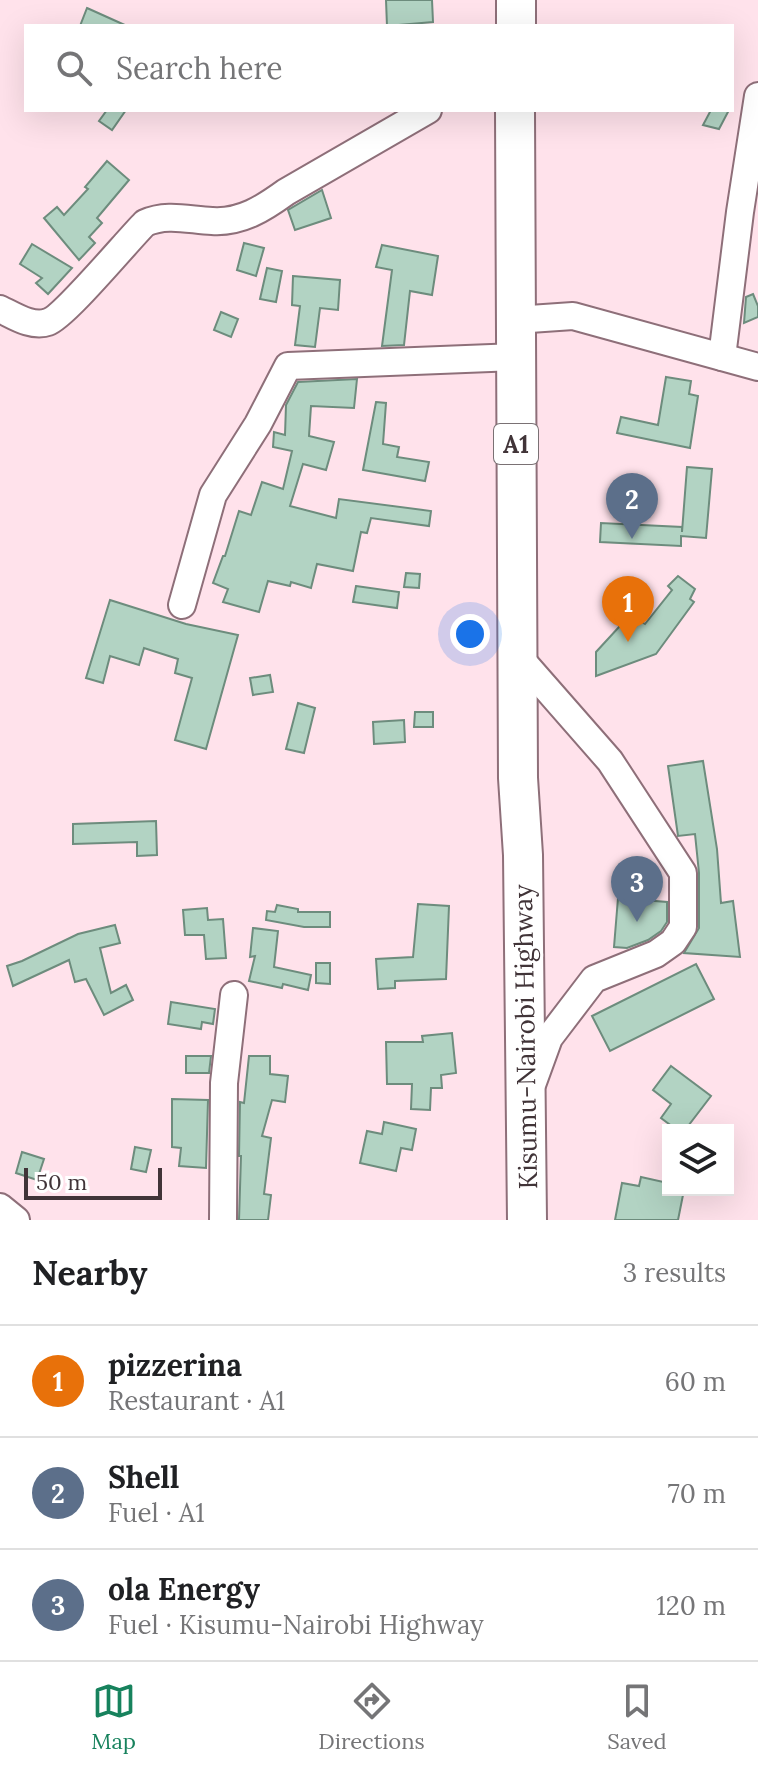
<!DOCTYPE html>
<meta charset="utf-8">
<style>
:root{--surface:#fff;--page:#f6f6f6;--text:#202124;--muted:#757577;--line:#e0e0e0;--accent:#17825d}
body{margin:0;font-family:Lora,serif;background:var(--page);color:var(--text)}
.controls{position:absolute;right:24px;bottom:24px;display:grid;overflow:hidden;border-radius:0px;box-shadow:0 8px 32px #0002}
.controls button{width:72px;height:72px;display:grid;place-items:center;padding:0;border:0;border-bottom:2px solid var(--line);background:var(--surface);color:var(--text);font:40px sans-serif}
.scale{position:absolute;left:24px;bottom:20px;width:138px;box-sizing:border-box;padding-left:8px;border:4px solid #413438;border-top:0;font-size:22px;line-height:28px;white-space:nowrap;color:#413438;-webkit-text-stroke:6px #fff;paint-order:stroke}
.you{position:absolute;left:470px;top:634px;width:28px;height:28px;margin:-20px;border:6px solid #fff;border-radius:50%;background:#1a73e8;box-shadow:0 0 0 12px #1a73e833}
.badge{display:grid;place-items:center;width:52px;height:52px;border-radius:50%;background:var(--accent);color:#fff;font-size:26px;font-weight:700}
.pin{position:absolute;translate:-50% -66px;filter:drop-shadow(0 2px 4px #0008)}
.pin::after{content:'';position:absolute;top:42px;width:28px;height:24px;background:inherit;clip-path:polygon(0 0,100% 0,50% 100%)}
.list{margin:0;padding:0;list-style:none}
h2{display:flex;justify-content:space-between;align-items:center;height:104px;margin:0;padding:0 32px;font-size:34px}
h2 small{font-size:26px;font-weight:400;color:var(--muted)}
.list li{display:grid;grid-template-columns:52px 1fr auto;gap:24px;align-items:center;box-sizing:border-box;height:112px;padding:0 32px;border-top:2px solid var(--line)}
.list b{display:block;font-size:30px;white-space:nowrap}
.list p{margin:0;font-size:26px;white-space:nowrap;color:var(--muted)}
.list em{font-size:26px;font-style:normal;color:var(--muted)}
.icon{flex:none;width:44px;height:44px;fill:none;stroke:currentColor;stroke-width:2;stroke-linecap:round;stroke-linejoin:round}
.map{position:relative;flex:none;width:758px;height:1220px;overflow:hidden}
.search{position:absolute;background:var(--surface);box-shadow:0 8px 32px #0002;left:24px;right:24px;top:24px;height:88px;display:flex;align-items:center;gap:20px;box-sizing:border-box;padding:0 28px;border-radius:0px;color:var(--muted);font-size:30px}
.sheet{height:440px;background:var(--surface)}
nav{display:flex;justify-content:space-around;align-items:center;box-sizing:border-box;height:112px;border-top:2px solid var(--line);background:var(--surface);font-size:22px;color:var(--muted)}
nav a{display:grid;justify-items:center;gap:4px}
nav .on{color:var(--accent)}
.map>svg:first-child{display:block}
</style>
<div class="map">
<svg width="758" height="1220" viewBox="0 0 758 1220">
<rect width="100%" height="100%" fill="#ffe2eb"/>
<g fill="#b2d3c3" stroke="#6d8c7d" stroke-width="2">
<polygon points="386,0 432,0 433,22 387,26"/>
<polygon points="87,8 127,26 80,26"/>
<polygon points="107,110 126,110 112,130 99,121"/>
<polygon points="711,110 729,110 719,129 703,125"/>
<polygon points="107,161 129,180 97,218 102,223 89,237 95,243 79,260 44,218 57,207 64,215 88,189 85,187"/>
<polygon points="322,190 331,218 295,230 288,210"/>
<polygon points="244,243 264,248 256,276 237,270"/>
<polygon points="32,244 72,268 48,294 36,283 42,278 20,264"/>
<polygon points="382,245 438,256 432,295 410,291 404,345 382,346 392,270 376,267"/>
<polygon points="267,268 282,271 276,302 260,299"/>
<polygon points="293,276 340,280 338,310 320,308 315,347 295,345 300,306 292,305"/>
<polygon points="753,294 758,306 758,317 744,323 746,297"/>
<polygon points="221,312 238,319 231,337 214,330"/>
<polygon points="666,377 691,381 689,394 698,396 690,448 617,433 621,417 658,425"/>
<polygon points="357,379 354,408 311,406 309,436 334,442 326,470 303,464 290,506 336,518 339,499 431,511 429,526 371,518 367,533 361,532 353,571 317,564 311,588 291,582 290,586 268,581 259,612 223,602 228,589 213,583 223,556 225,556 239,511 251,515 262,482 283,489 292,451 273,447 274,432 285,435 286,405 298,382"/>
<polygon points="376,402 386,403 383,444 399,447 397,457 429,462 425,481 363,470"/>
<polygon points="687,467 712,469 706,538 681,536 681,546 600,542 601,523 682,527 682,532"/>
<polygon points="406,573 420,574 419,588 404,587"/>
<polygon points="678,576 695,589 690,599 694,602 656,654 596,676 596,652 630,615 645,624 672,590 668,586"/>
<polygon points="356,586 399,592 397,608 353,602"/>
<polygon points="110,600 186,624 238,635 206,749 175,740 192,678 175,673 178,659 144,648 139,665 110,656 103,683 86,678"/>
<polygon points="270,675 273,692 253,695 250,678"/>
<polygon points="298,703 315,708 304,753 286,749"/>
<polygon points="415,712 433,712 433,727 414,727"/>
<polygon points="404,720 405,742 374,744 373,722"/>
<polygon points="703,761 717,849 721,903 733,901 740,957 684,953 699,928 699,873 695,834 678,836 668,766"/>
<polygon points="156,821 157,855 137,856 137,842 73,844 73,824"/>
<polygon points="618,898 667,902 667,922 661,931 648,940 627,948 614,947"/>
<polygon points="418,904 449,906 446,979 395,981 395,988 378,989 376,959 413,957"/>
<polygon points="277,905 298,909 298,912 330,912 330,927 304,927 266,920 267,911 275,912"/>
<polygon points="207,908 208,920 223,919 226,958 206,959 204,935 185,935 183,910"/>
<polygon points="115,925 120,943 100,948 111,993 126,985 133,1000 104,1015 86,979 75,982 69,960 13,986 7,966 22,961 78,934"/>
<polygon points="253,928 278,931 274,967 311,975 308,990 283,984 282,988 249,981 255,956 250,957"/>
<polygon points="316,963 330,963 330,984 316,983"/>
<polygon points="696,964 714,999 610,1051 592,1016"/>
<polygon points="171,1002 215,1009 213,1024 202,1022 201,1029 168,1024"/>
<polygon points="452,1033 456,1073 441,1075 442,1088 431,1088 430,1110 411,1109 412,1084 387,1084 386,1042 423,1042 422,1036"/>
<polygon points="186,1056 211,1056 209,1073 186,1073"/>
<polygon points="249,1056 270,1056 270,1074 288,1076 285,1102 272,1100 262,1136 271,1138 264,1194 271,1195 268,1220 239,1220 241,1156 239,1156 240,1102 244,1103"/>
<polygon points="671,1066 711,1096 685,1130 677,1130 661,1118 671,1104 653,1090"/>
<polygon points="172,1099 208,1100 206,1168 179,1166 181,1148 172,1147"/>
<polygon points="384,1122 416,1129 412,1150 401,1148 396,1171 360,1163 367,1131 382,1134"/>
<polygon points="135,1147 151,1150 146,1172 131,1169"/>
<polygon points="22,1152 44,1159 37,1180 16,1173"/>
<polygon points="641,1177 668,1183 668,1190 684,1190 678,1220 615,1220 622,1183 639,1186"/>
</g>
<g fill="none" stroke-linecap="round" stroke-linejoin="round">
<g stroke="#8e6f79" stroke-width="30">
<g id="minor">
<path d="M0,309C13,315 32,328 48,322C64,317 127,241 145,223C167,213 189,220 212,221C241,223 264,208 286,192L428,110"/>
<polyline points="515,320 573,316 758,367"/>
<polyline points="722,357 740,212 758,96"/>
<polyline points="182,605 213,495 258,424 288,366 515,357"/>
<polyline points="518,656 610,761 683,873 683,927 673,942 656,954 594,979 549,1038 533,1082"/>
<polyline points="0,1207 16,1220"/>
<polyline points="223,1220 224,1083 234,995"/>
</g>
</g>
<g stroke="#8e6f79" stroke-width="42">
<g id="highway">
<polyline points="516,26 516,0"/>
<polyline points="515,110 518,778 523,855 527,1220"/>
</g>
</g>
<use href="#minor" stroke="#fff" stroke-width="26"/>
<use href="#highway" stroke="#fff" stroke-width="38"/>
</g>
<g text-anchor="middle" dominant-baseline="central" stroke-width="6" stroke-linejoin="round" paint-order="stroke">
<rect fill="#fff" stroke="#7a7174" stroke-width="2" x="494" y="424" width="44" height="40" rx="6"/>
<g font-size="24" font-weight="bold" fill="#413438">
<text x="516" y="444">A1</text>
</g>
<g font-size="26" fill="#413438" stroke="#fff">
<text transform="translate(525 1037) rotate(-91)">Kisumu-Nairobi Highway</text>
</g>
</g>
</svg>
<div class="controls">
<button><svg class="icon" aria-label="layers" viewBox="0 0 24 24"><path d="M12 4l9 5-9 5-9-5zM3 14l9 5 9-5"/></svg></button>
</div>
<div class="scale">50 m</div>
<div class="you"></div>
<div class="pin badge" style="left:628px;top:642px;background:#e8710a">1</div>
<div class="pin badge" style="left:632px;top:539px;background:#5c6f8a">2</div>
<div class="pin badge" style="left:637px;top:922px;background:#5c6f8a">3</div>
<div class="search"><svg class="icon" aria-label="search" viewBox="0 0 24 24"><circle cx="10" cy="10" r="6"/><path d="M15 15l6 6"/></svg>Search here</div>
</div>
<section class="sheet">
<h2>Nearby<small>3 results</small></h2>
<ul class="list">
<li><span class="badge" style="background:#e8710a">1</span><div><b>pizzerina</b><p>Restaurant · A1</p></div><em>60 m</em></li>
<li><span class="badge" style="background:#5c6f8a">2</span><div><b>Shell</b><p>Fuel · A1</p></div><em>70 m</em></li>
<li><span class="badge" style="background:#5c6f8a">3</span><div><b>ola Energy</b><p>Fuel · Kisumu-Nairobi Highway</p></div><em>120 m</em></li>
</ul>
</section>
<nav>
<a class="on"><svg class="icon" aria-label="map" viewBox="0 0 24 24"><path d="M3 6l6-2 6 2 6-2v14l-6 2-6-2-6 2zM9 4v14M15 6v14"/></svg>Map</a>
<a><svg class="icon" aria-label="directions" viewBox="0 0 24 24"><path d="M12 3l9 9-9 9-9-9zM9 14v-3h6M13 9l2 2-2 2"/></svg>Directions</a>
<a><svg class="icon" aria-label="saved" viewBox="0 0 24 24"><path d="M7 4h10v16l-5-4-5 4z"/></svg>Saved</a>
</nav>
